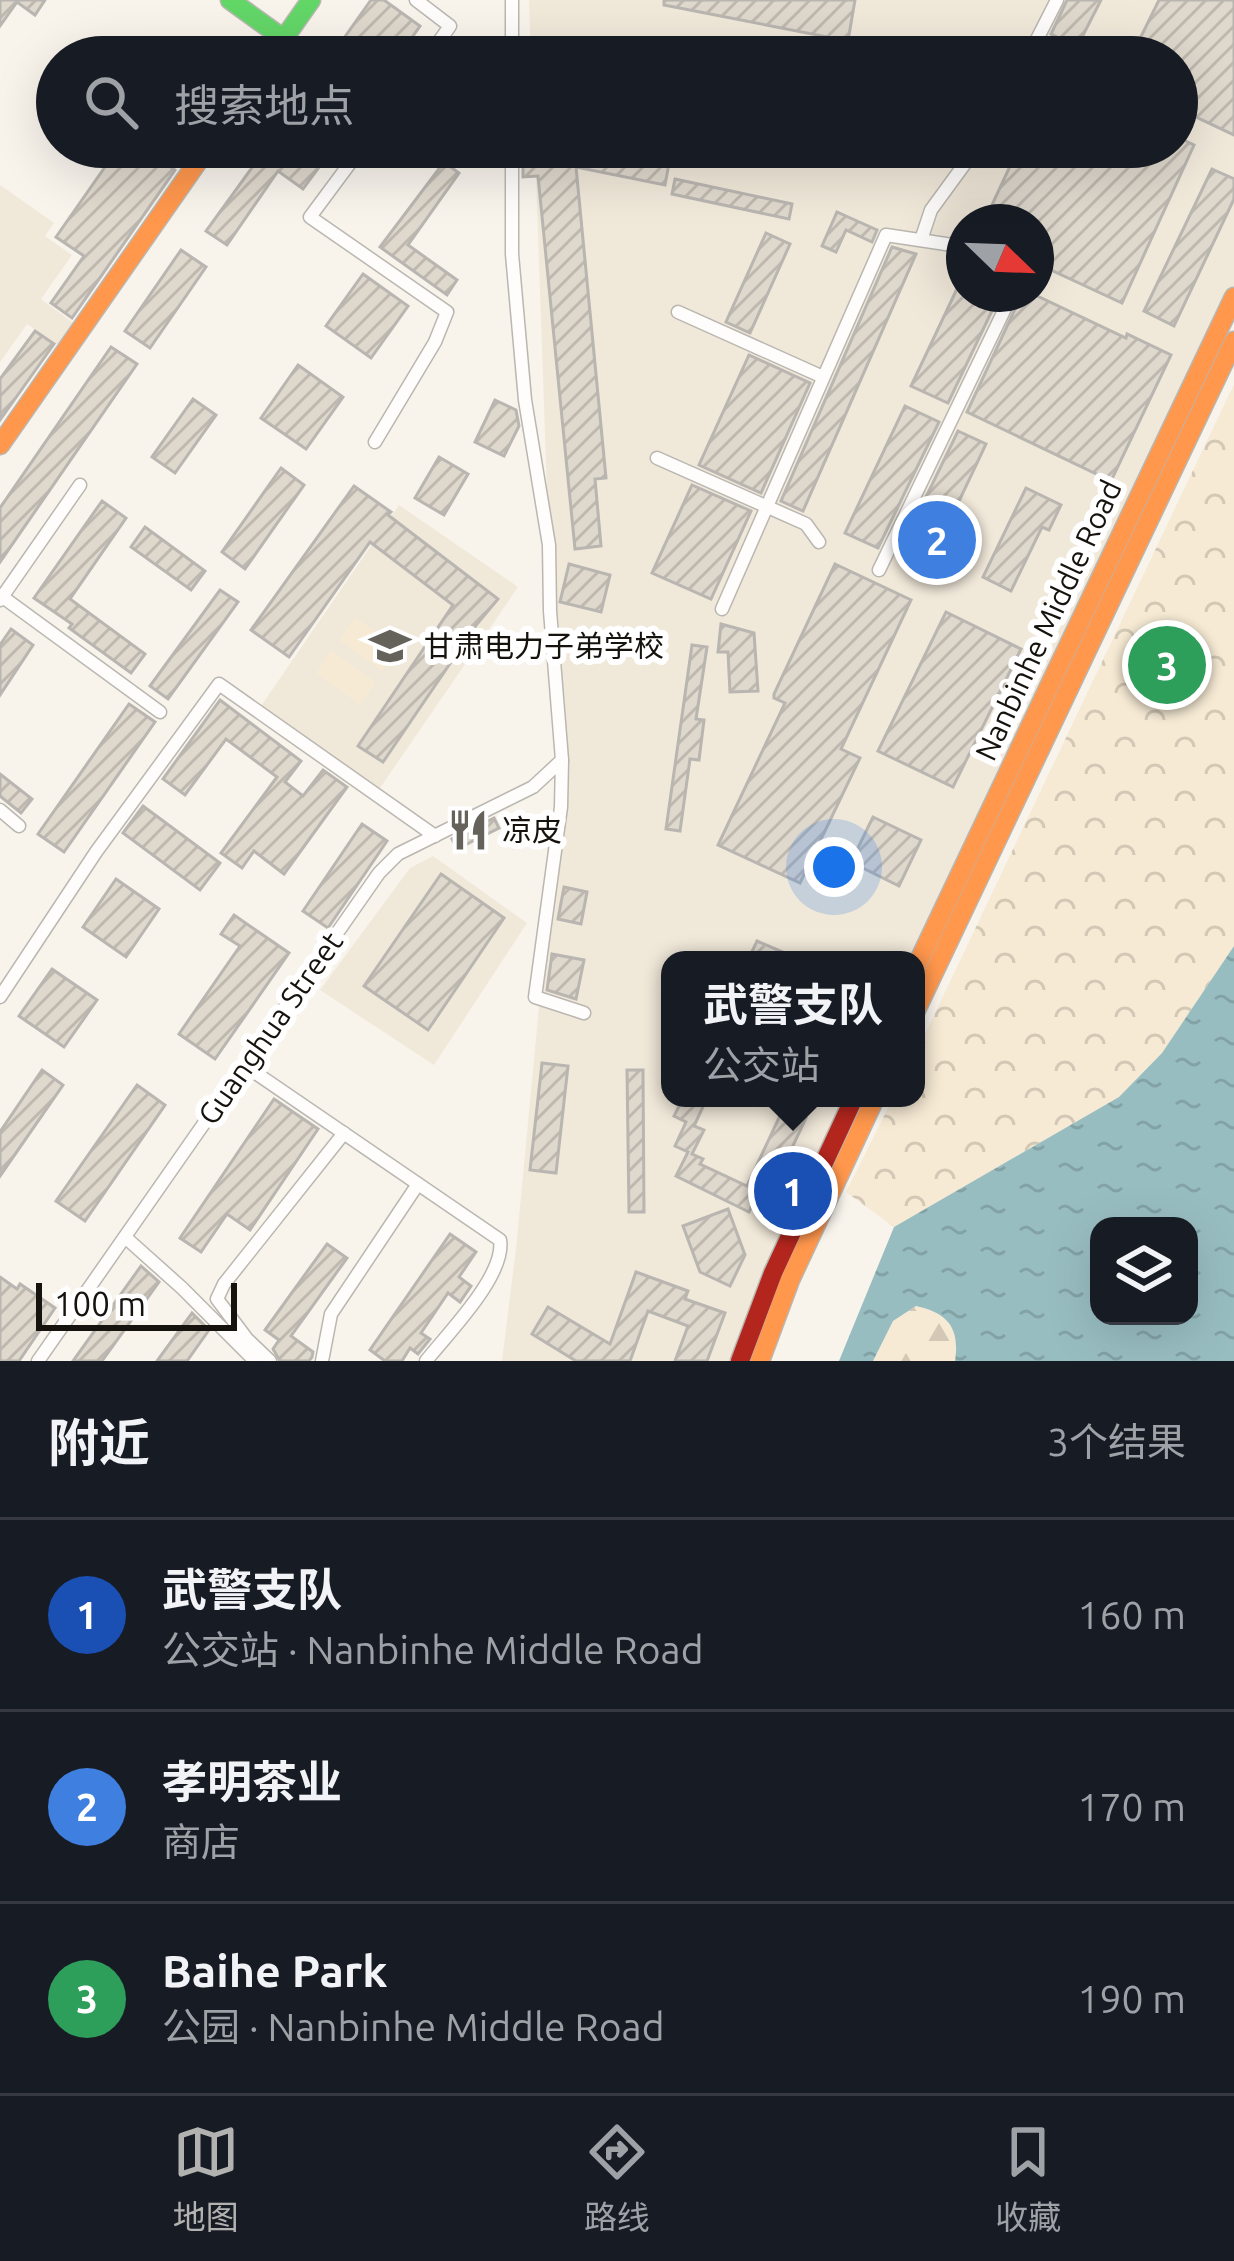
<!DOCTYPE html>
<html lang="zh">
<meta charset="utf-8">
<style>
:root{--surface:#171b24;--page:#20242c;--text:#f1f3f6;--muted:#9ea1a6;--line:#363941;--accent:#b2b2b1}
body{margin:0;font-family:Ubuntu,"Noto Sans SC",sans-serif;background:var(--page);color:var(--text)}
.controls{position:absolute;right:36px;bottom:36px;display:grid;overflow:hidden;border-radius:24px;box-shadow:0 12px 48px #0002}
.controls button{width:108px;height:108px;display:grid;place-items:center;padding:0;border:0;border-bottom:3px solid var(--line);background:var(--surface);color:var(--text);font:60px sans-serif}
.compass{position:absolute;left:946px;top:204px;width:108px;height:108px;border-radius:50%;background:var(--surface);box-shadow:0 12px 48px #0002;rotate:113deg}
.scale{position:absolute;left:36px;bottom:30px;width:201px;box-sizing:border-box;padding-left:12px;border:6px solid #16130e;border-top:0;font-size:33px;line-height:42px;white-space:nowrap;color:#16130e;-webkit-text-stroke:9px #fff;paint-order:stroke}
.you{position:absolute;left:834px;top:867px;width:42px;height:42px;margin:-30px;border:9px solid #fff;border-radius:50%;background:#1a73e8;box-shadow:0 0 0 18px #1a73e833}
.badge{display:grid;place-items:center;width:78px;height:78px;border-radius:50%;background:var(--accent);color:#fff;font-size:39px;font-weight:700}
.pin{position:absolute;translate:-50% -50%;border:6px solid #fff;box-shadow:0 3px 12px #0006}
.popup{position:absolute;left:661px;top:951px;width:264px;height:156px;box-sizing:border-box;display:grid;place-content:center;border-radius:24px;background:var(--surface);filter:drop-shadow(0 3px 9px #0005);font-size:39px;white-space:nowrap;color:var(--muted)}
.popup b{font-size:45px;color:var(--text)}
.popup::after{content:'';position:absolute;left:50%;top:100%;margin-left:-24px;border:24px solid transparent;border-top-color:var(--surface)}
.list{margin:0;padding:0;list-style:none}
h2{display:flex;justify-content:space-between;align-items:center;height:156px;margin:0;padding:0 48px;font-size:51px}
h2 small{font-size:39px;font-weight:400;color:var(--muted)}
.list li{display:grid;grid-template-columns:78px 1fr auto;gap:36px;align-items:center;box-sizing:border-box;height:192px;padding:0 48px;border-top:3px solid var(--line)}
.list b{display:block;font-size:45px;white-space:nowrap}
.list p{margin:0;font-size:39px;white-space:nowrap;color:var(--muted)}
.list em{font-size:39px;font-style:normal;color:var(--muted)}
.icon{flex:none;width:66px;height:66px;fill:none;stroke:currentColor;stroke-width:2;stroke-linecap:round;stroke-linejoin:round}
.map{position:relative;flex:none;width:1234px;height:1361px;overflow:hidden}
.search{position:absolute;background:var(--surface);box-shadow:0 12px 48px #0002;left:36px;right:36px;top:36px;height:132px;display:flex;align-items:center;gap:30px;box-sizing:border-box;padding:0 42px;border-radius:66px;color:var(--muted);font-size:45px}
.sheet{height:732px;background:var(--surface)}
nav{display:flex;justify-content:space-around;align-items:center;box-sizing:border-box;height:168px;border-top:3px solid var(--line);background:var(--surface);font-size:33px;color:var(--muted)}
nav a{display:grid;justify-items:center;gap:6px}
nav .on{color:var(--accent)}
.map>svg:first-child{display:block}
</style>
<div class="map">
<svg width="1234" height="1361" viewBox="0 0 1234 1361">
<defs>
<pattern id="forest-firs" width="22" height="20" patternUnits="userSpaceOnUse" patternTransform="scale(3)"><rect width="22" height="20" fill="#f6ead4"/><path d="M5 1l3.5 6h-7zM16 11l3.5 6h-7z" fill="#d2c8b5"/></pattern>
<pattern id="park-crowns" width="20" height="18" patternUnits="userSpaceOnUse" patternTransform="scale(3)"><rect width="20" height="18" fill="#f6ead4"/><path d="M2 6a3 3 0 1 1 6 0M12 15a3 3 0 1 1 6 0" fill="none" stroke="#d2c8b5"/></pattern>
<pattern id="water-ripples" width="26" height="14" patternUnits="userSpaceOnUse" patternTransform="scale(3)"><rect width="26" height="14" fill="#98bdc1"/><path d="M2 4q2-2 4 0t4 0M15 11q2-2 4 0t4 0" fill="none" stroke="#82a2a5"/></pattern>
<pattern id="building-hatch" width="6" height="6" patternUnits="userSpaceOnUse" patternTransform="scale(3)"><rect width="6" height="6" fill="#dfd8cd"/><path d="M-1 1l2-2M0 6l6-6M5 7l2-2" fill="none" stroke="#bfb8af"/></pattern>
</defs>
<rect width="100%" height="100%" fill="#f8f4ec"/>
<g fill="#f0e8d9" fill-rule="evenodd">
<path d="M529,0H1234V288L916,1007V960H670V1098H876L759,1361H502L516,1249L558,807L535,147H1177V57H531ZM964,222H1036V294H964Z"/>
<polygon points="0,185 54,223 45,236 72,255 41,299 76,325 61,347 27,324 0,362"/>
<polygon points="399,505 518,587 380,788 261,706"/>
<polygon points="433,856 527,923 434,1065 320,990 410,868"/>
</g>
<path fill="url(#forest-firs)" d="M916,1306C948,1313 960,1328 955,1361H873L893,1321Z"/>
<polygon fill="url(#park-crowns)" points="1234,384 1234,946 1162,1053 1119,1097 894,1227 846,1192 893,1098 916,1098 916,1053"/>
<g fill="#f6ead4">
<polygon points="355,617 398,647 382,671 339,640"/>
<polygon points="331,650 376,682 360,705 316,673"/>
</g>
<path fill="url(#water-ripples)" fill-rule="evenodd" d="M1234,946V1361H955C960,1328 948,1313 916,1306L893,1321L873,1361H839L894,1227L1119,1097L1162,1053ZM1099,1226H1189V1316H1099Z"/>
<g fill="url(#building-hatch)" stroke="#b9b5b0" stroke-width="3">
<polygon points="0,0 45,0 35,15 17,2 0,26"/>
<polygon points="371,0 384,0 420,26 398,57 345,57 351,48 342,41"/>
<polygon points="664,0 855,0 848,41 664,5"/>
<polygon points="1067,0 1101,0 1077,47 1051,34"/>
<polygon points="1159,0 1234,0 1234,135 1177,108 1177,57 1131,57"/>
<polygon points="1177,137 1194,145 1122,303 1036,263 1036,222 984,222 1019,147 1177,147"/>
<polygon points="119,147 143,147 175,170 72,318 51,303 84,256 56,237"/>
<polygon points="267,147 334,147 303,189 278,171 227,245 206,231"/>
<polygon points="523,147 672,147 665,185 576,167 606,478 595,479 601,546 575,549 538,176 523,177"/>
<polygon points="444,162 459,173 408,245 457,280 447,295 380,247"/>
<polygon points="1212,169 1234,179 1234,199 1174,326 1144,311"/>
<polygon points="675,179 792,204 789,219 672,194"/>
<polygon points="837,212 877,230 872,242 846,230 836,252 822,246"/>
<polygon points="766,233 790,244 750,333 726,322"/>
<polygon points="892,247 916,254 803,511 781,501"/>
<polygon points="181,250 206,267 150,348 125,331"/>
<polygon points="363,274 408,306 371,358 326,326"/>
<polygon points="964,274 964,294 1000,294 948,403 911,386"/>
<polygon points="1022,294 1033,294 1126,338 1127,334 1171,355 1111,481 967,412"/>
<polygon points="35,331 54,344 0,420 0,379"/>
<polygon points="111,347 137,364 0,562 0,508"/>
<polygon points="749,355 810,383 761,493 699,465"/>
<polygon points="298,365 343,397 306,449 261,418"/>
<polygon points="193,399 216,415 175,473 152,457"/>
<polygon points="495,400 516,410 519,426 504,456 475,442"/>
<polygon points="905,406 939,422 878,548 845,533"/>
<polygon points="958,431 986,444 926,571 897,557"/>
<polygon points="439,457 468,474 444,515 415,498"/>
<polygon points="281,468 304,485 245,569 222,552"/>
<polygon points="692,485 751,511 711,599 652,573"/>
<polygon points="354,486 391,512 388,515 498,599 477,624 383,762 358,746 453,605 370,542 289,657 251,630"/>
<polygon points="1026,488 1061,505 1049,530 1042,527 1011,591 983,577"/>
<polygon points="102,501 126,518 70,599 145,654 131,673 69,628 72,624 34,598"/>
<polygon points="145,527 205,571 191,590 131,547"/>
<polygon points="569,564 610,575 601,612 560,602"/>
<polygon points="835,564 911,600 841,749 860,758 800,883 718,845 785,703 774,698 774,694"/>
<polygon points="220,590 238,602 168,699 150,686"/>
<polygon points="946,612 1021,649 953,787 878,751"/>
<polygon points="721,624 754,633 758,691 730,692 728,652 718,652"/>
<polygon points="11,629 33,645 0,695 0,645"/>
<polygon points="692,645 707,647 696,719 704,720 699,760 690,759 680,831 666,829"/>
<polygon points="220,700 301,761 285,782 303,796 323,770 347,787 284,874 254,851 242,868 221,853 277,777 226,739 185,795 163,779"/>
<polygon points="129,704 155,722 64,852 38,834"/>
<polygon points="0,774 32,799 21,813 0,796"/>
<polygon points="143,806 220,863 200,890 123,833"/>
<polygon points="873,817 921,840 899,886 851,862"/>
<polygon points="494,818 499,828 457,849 452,839"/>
<polygon points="362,824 387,841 328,928 303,911"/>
<polygon points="441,874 504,918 428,1030 364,986"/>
<polygon points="116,879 159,909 126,957 83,927"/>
<polygon points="564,887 587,892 581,924 558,919"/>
<polygon points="234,915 289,953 215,1059 179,1034 240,946 221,934"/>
<polygon points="757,941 801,960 748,960"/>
<polygon points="552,954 584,960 576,999 547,990"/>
<polygon points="52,969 97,1000 64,1047 19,1016"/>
<polygon points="542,1063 568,1066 556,1173 530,1170"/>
<polygon points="42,1070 63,1085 0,1176 0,1132"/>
<polygon points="627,1070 643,1070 644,1212 629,1212"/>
<polygon points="137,1085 165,1105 85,1221 56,1201"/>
<polygon points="683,1098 707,1098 694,1126 704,1130 692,1154 703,1159 700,1164 747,1186 784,1107 806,1118 769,1197 758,1192 749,1212 676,1176 688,1152 675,1146 686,1122 674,1116"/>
<polygon points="274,1099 318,1129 250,1230 227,1214 201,1252 180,1238"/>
<polygon points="728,1209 745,1255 730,1286 700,1272 683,1226"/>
<polygon points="450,1234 476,1252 459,1277 471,1286 460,1302 448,1293 421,1333 430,1339 418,1354 410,1348 402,1361 385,1361 370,1350"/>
<polygon points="327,1244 347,1258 291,1336 313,1352 312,1357 309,1361 280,1361 273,1349 279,1340 265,1330"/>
<polygon points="141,1266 159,1282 102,1361 73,1361"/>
<polygon points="636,1272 688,1291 685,1299 725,1313 707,1361 675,1361 688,1326 648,1311 630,1361 576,1361 532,1334 548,1307 610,1344"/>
<polygon points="0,1277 17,1289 20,1284 55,1308 19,1361 0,1361"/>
<polygon points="192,1313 209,1330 187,1361 157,1361"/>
</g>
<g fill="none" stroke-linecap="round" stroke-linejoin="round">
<g stroke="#bab7b1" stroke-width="15">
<g id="street">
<polyline points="416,0 450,26 428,57"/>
<polyline points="512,0 512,57"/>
<polyline points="1028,57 1057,0"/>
<polyline points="362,147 310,217 447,312 435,342 375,442"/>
<polyline points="512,147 512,254 525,400 549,545 550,611 562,760 561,807 535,997 584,1013"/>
<polyline points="921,240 931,210 977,147"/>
<polyline points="678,312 823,377"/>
<polyline points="657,458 806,524 819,542"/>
<polyline points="879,570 1012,294"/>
<polyline points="0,595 160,712"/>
<polyline points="0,600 80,485"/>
<polyline points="722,609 886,235 959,246"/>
<polyline points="0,810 19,826"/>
<polyline points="0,997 96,852 219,684 435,836"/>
<path d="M244,1065L500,1240C506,1275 448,1333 426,1361"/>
<polyline points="125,1237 182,1288 255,1361"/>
<polyline points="38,1361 379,873 398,854 533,787 562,760"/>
<polyline points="270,1361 247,1339 217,1299 224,1284 344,1133"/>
<polyline points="322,1361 331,1314 418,1184"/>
</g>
</g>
<g stroke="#bab7b1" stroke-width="21">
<g id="fast">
<polyline points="230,0 284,39"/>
<polyline points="271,57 311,0"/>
</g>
</g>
<g stroke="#bab7b1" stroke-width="21">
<g id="slow">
<polyline points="0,445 208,147"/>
<polyline points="916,967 1234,297"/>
<polyline points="916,1010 1234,341"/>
<polyline points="760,1361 790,1280 875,1098"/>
</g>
</g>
<g stroke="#bab7b1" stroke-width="21">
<polyline id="jam" points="740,1361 773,1273 854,1098"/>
</g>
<use href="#street" stroke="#fefdfc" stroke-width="12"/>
<use href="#fast" stroke="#63d668" stroke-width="18"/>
<use href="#slow" stroke="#ff974d" stroke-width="18"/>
<use href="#jam" stroke="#b3261e" stroke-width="18"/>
</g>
<defs>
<g id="school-bare" transform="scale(3.24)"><path d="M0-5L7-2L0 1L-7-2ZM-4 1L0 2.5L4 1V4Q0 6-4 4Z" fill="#65625c" stroke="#fff" stroke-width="2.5" paint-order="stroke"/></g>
<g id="restaurant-bare" transform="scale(3.24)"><path d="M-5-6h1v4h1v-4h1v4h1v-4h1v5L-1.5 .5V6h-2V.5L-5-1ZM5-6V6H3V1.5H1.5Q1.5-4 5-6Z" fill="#65625c" stroke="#fff" stroke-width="2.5" paint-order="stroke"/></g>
</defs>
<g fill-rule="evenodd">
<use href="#school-bare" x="390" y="646"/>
<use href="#restaurant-bare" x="468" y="830"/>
</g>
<g text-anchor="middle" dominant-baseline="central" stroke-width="12" stroke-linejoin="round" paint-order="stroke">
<g font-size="30" fill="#16130e" stroke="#fff">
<text transform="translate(1048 620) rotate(-65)">Nanbinhe Middle Road</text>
<text transform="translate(270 1028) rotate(-55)">Guanghua Street</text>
</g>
<g font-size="30" fill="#16130e" stroke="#fff" text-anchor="start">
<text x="424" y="646">甘肃电力子弟学校</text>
<text x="502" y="830">凉皮</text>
</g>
</g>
</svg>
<div class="controls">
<button><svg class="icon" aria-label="layers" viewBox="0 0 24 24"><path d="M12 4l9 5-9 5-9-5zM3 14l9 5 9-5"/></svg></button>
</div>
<svg class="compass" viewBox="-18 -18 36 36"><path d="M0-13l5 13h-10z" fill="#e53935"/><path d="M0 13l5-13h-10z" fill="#9ea1a6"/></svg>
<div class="scale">100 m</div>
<div class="you"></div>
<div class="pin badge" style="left:793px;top:1191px;background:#1a4fb4">1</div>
<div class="popup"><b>武警支队</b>公交站</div>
<div class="pin badge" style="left:937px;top:540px;background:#3f7fe0">2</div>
<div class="pin badge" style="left:1167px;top:665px;background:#2e9e5b">3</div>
<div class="search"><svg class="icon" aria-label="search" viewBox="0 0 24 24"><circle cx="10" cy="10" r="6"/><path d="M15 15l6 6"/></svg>搜索地点</div>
</div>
<section class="sheet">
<h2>附近<small>3个结果</small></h2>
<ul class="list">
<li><span class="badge" style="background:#1a4fb4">1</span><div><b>武警支队</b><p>公交站 · Nanbinhe Middle Road</p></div><em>160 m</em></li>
<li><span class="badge" style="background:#3f7fe0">2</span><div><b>孝明茶业</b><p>商店</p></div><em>170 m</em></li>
<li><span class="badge" style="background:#2e9e5b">3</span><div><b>Baihe Park</b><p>公园 · Nanbinhe Middle Road</p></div><em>190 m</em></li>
</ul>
</section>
<nav>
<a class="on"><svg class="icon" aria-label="map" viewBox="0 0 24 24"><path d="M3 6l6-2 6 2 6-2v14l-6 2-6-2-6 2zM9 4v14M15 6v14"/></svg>地图</a>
<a><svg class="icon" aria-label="directions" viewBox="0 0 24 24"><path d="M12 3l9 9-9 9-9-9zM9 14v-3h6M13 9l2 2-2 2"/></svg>路线</a>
<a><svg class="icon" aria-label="saved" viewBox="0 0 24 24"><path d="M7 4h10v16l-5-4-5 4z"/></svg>收藏</a>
</nav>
